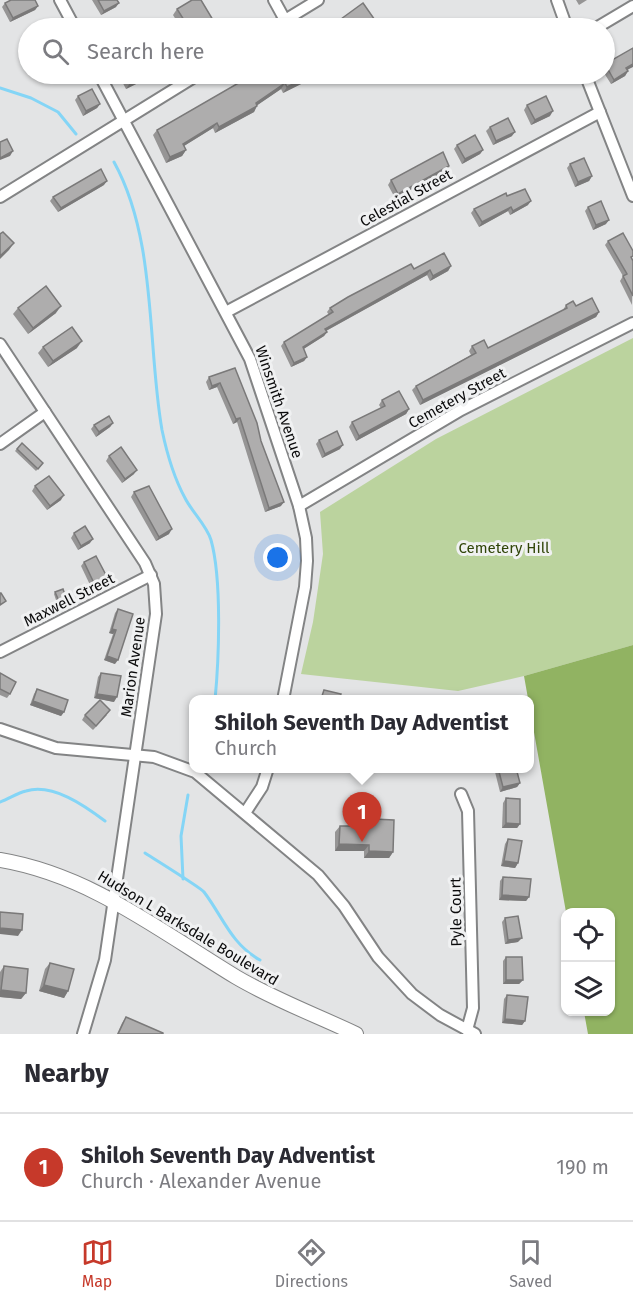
<!DOCTYPE html>
<meta charset="utf-8">
<style>
:root{--surface:#fff;--page:#f2f2f3;--text:#2b2b33;--muted:#7c7c81;--line:#e1e1e2;--accent:#c6392a}
body{margin:0;font-family:"Fira Sans",sans-serif;background:var(--page);color:var(--text)}
.controls{position:absolute;right:18px;bottom:18px;display:grid;overflow:hidden;border-radius:12px;box-shadow:0 2px 4px #0004}
.controls button{width:54px;height:54px;display:grid;place-items:center;padding:0;border:0;border-bottom:2px solid var(--line);background:var(--surface);color:var(--text);font:30px sans-serif}
.you{position:absolute;left:278px;top:558px;width:21px;height:21px;margin:-15px;border:4px solid #fff;border-radius:50%;background:#1a73e8;box-shadow:0 0 0 9px #1a73e833}
.badge{display:grid;place-items:center;width:39px;height:39px;border-radius:50%;background:var(--accent);color:#fff;font-size:20px;font-weight:700}
.pin{position:absolute;translate:-50% -50px;filter:drop-shadow(0 2px 3px #0008)}
.pin::after{content:'';position:absolute;top:32px;width:21px;height:18px;background:inherit;clip-path:polygon(0 0,100% 0,50% 100%)}
.popup{position:absolute;left:189px;top:695px;width:345px;height:78px;box-sizing:border-box;display:grid;place-content:center;border-radius:12px;background:var(--surface);filter:drop-shadow(0 2px 4px #0005);font-size:20px;white-space:nowrap;color:var(--muted)}
.popup b{font-size:22px;color:var(--text)}
.popup::after{content:'';position:absolute;left:50%;top:100%;margin-left:-12px;border:12px solid transparent;border-top-color:var(--surface)}
.list{margin:0;padding:0;list-style:none}
h2{display:flex;justify-content:space-between;align-items:center;height:78px;margin:0;padding:0 24px;font-size:26px}
h2 small{font-size:20px;font-weight:400;color:var(--muted)}
.list li{display:grid;grid-template-columns:39px 1fr auto;gap:18px;align-items:center;box-sizing:border-box;height:108px;padding:0 24px;border-top:2px solid var(--line)}
.list b{display:block;font-size:22px;white-space:nowrap}
.list p{margin:0;font-size:20px;white-space:nowrap;color:var(--muted)}
.list em{font-size:20px;font-style:normal;color:var(--muted)}
.icon{flex:none;width:33px;height:33px;fill:none;stroke:currentColor;stroke-width:2;stroke-linecap:round;stroke-linejoin:round}
.map{position:relative;flex:none;width:633px;height:1034px;overflow:hidden}
.search{position:absolute;background:var(--surface);box-shadow:0 2px 4px #0004;left:18px;right:18px;top:18px;height:66px;display:flex;align-items:center;gap:15px;box-sizing:border-box;padding:0 21px;border-radius:33px;color:var(--muted);font-size:22px}
.sheet{height:186px;background:var(--surface)}
nav{display:flex;justify-content:space-around;align-items:center;box-sizing:border-box;height:84px;border-top:2px solid var(--line);background:var(--surface);font-size:16px;color:var(--muted)}
nav a{display:grid;justify-items:center;gap:3px}
nav .on{color:var(--accent)}
.map>svg:first-child{display:block}
</style>
<div class="map">
<svg width="633" height="1034" viewBox="0 0 633 1034">
<rect width="100%" height="100%" fill="#e3e4e5"/>
<polygon fill="#bbd39e" points="633,338 633,645 524,676 458,691 301,674 313,622 323,554 320,512 436,439"/>
<polygon fill="#91b362" points="633,645 633,1034 588,1034 584,1012 610,1012 610,912 566,912 524,676"/>
<g fill="none" stroke-linecap="round" stroke-linejoin="round">
<g stroke="#84d5f6" stroke-width="3">
<polyline points="0,88 31,98 58,112 76,134"/>
<path d="M114,162C157,240 147,345 162,430C167,454 173,476 185,498C192,512 207,526 211,540C222,579 219,659 215,700"/>
<path d="M0,802C9,799 17,793 26,791C53,783 85,806 105,821"/>
<path d="M145,853C154,859 201,888 204,892C223,917 231,944 260,960"/>
<polyline points="183,879 181,836 188,795"/>
</g>
<g stroke="#838485" stroke-width="14">
<g id="minor">
<polyline points="60,0 75,28"/>
<polyline points="274,0 285,20"/>
<polyline points="557,0 567,28"/>
<polyline points="272,28 318,0"/>
<polyline points="596,28 633,6"/>
<polyline points="99,74 250,359 299,506 306,538 307,561 305,587 283,700"/>
<polyline points="585,74 633,196"/>
<polyline points="0,197 199,74"/>
<polyline points="226,312 600,112"/>
<polyline points="0,344 145,563 154,584 156,614 105,960 83,1034"/>
<polyline points="0,444 45,412"/>
<polyline points="299,506 461,410 633,323"/>
<polyline points="0,652 151,575"/>
<polyline points="0,729 56,748 154,757 195,772 318,875 344,906 378,957 412,994 440,1015 475,1034"/>
<polyline points="461,794 468,811 473,1008 467,1030"/>
<polyline points="245,813 262,787 268,768"/>
</g>
</g>
<g stroke="#838485" stroke-width="16">
<path id="tertiary" d="M0,860C90,875 160,931 236,977C275,1000 316,1015 356,1034"/>
</g>
<use href="#minor" stroke="#fff" stroke-width="10"/>
<use href="#tertiary" stroke="#fff" stroke-width="14"/>
</g>
<g fill="#969595">
<polygon points="92,0 117,0 116,7 101,15"/>
<polygon points="576,0 587,0 579,5"/>
<polygon points="5,3 38,6 35,10 10,22 2,7"/>
<polygon points="177,9 208,27 206,28 181,28 173,15"/>
<polygon points="633,48 628,70 628,71 625,76 611,84 604,73 604,65"/>
<polygon points="118,74 156,74 126,89"/>
<polygon points="254,74 301,84 283,93 281,89 257,105 254,112 215,133 213,128 184,146 186,150 182,156 166,163 153,135 157,130"/>
<polygon points="78,96 100,104 97,108 83,116 75,100"/>
<polygon points="527,105 550,116 531,125 524,110"/>
<polygon points="490,127 512,136 493,145 486,131"/>
<polygon points="457,145 483,150 480,154 462,164 454,149"/>
<polygon points="570,164 592,176 589,181 575,187 567,168"/>
<polygon points="449,166 446,171 395,198 388,185 391,180"/>
<polygon points="104,185 58,212 50,201 53,197"/>
<polygon points="507,196 528,205 510,215 508,211 479,227 471,213 474,209"/>
<polygon points="588,207 606,224 593,230 585,211"/>
<polygon points="608,241 632,259 633,261 632,305 620,281 623,276 605,245"/>
<polygon points="451,266 448,271 430,281 427,275 326,331 327,332 324,336 303,349 307,357 304,361 291,367 281,346 284,342 329,315 327,312 330,308 414,269"/>
<polygon points="566,305 576,306 599,312 596,317 420,405 412,390 416,386 471,355 469,351 472,346 488,348 563,310"/>
<polygon points="18,308 56,313 28,334 13,314"/>
<polygon points="43,347 77,348 48,367 38,353"/>
<polygon points="235,368 261,441 281,506 265,512 237,422 233,424 217,387 209,390 206,382 209,377"/>
<polygon points="382,400 409,409 406,414 356,441 349,427 352,422 381,408 379,405"/>
<polygon points="113,423 110,427 96,437 91,429 94,425"/>
<polygon points="319,440 340,449 322,458 316,444"/>
<polygon points="22,443 43,463 36,471 15,451"/>
<polygon points="109,456 134,474 122,483 106,461"/>
<polygon points="35,486 61,500 47,510 32,491"/>
<polygon points="134,492 169,534 156,541 131,497"/>
<polygon points="74,533 90,543 78,550 71,538"/>
<polygon points="84,562 107,577 104,581 91,587 81,566"/>
<polygon points="55,592 66,598 65,600 57,603 54,594"/>
<polygon points="118,609 115,664 104,660 113,634 109,633 115,613"/>
<polygon points="0,673 10,694 7,698 0,695"/>
<polygon points="101,673 114,702 94,698 98,677"/>
<polygon points="37,689 64,712 61,716 30,705 34,694"/>
<polygon points="85,715 107,715 93,730 82,720"/>
<polygon points="498,768 520,783 517,787 500,792 495,772"/>
<polygon points="506,798 520,824 517,828 502,828 503,803"/>
<polygon points="373,819 393,852 389,858 364,858 364,851 335,851 335,832 340,826 369,826"/>
<polygon points="508,839 518,863 515,868 501,866 505,844"/>
<polygon points="503,877 529,897 526,901 499,900 500,881"/>
<polygon points="505,918 518,942 505,944 502,922"/>
<polygon points="506,957 523,980 519,984 503,984 503,961"/>
<polygon points="50,963 68,991 64,998 39,991 45,969"/>
<polygon points="4,966 26,993 21,999 0,997 0,972"/>
<polygon points="507,995 525,1021 522,1025 502,1023 504,999"/>
<polygon points="126,1017 163,1034 117,1034 122,1023"/>
</g>
<g fill="#7a7979">
<polygon points="119,3 116,7 101,15 104,11"/>
<polygon points="38,6 35,10 10,22 13,18"/>
<polygon points="213,20 208,27 206,28 199,28"/>
<polygon points="633,64 633,67 623,72 626,68"/>
<polygon points="628,71 625,76 611,84 614,80"/>
<polygon points="149,74 156,74 126,89 130,83"/>
<polygon points="305,78 301,84 283,93 287,87"/>
<polygon points="285,83 281,89 252,109 256,103"/>
<polygon points="100,104 97,108 83,116 86,111"/>
<polygon points="257,106 254,112 215,133 219,127"/>
<polygon points="553,111 550,116 531,125 535,120"/>
<polygon points="217,123 213,128 179,149 183,144"/>
<polygon points="515,132 512,136 493,145 496,141"/>
<polygon points="186,150 182,156 166,163 170,157"/>
<polygon points="483,150 480,154 462,164 465,159"/>
<polygon points="13,151 10,156 0,160 0,158"/>
<polygon points="449,166 446,171 395,198 398,194"/>
<polygon points="592,176 589,181 575,187 578,182"/>
<polygon points="107,181 104,185 58,212 61,208"/>
<polygon points="531,201 528,205 510,215 513,211"/>
<polygon points="511,207 508,211 479,227 482,222"/>
<polygon points="609,220 606,224 593,230 596,225"/>
<polygon points="14,243 9,250 0,259 0,256"/>
<polygon points="451,266 448,271 430,281 433,276"/>
<polygon points="430,270 427,275 322,333 325,329"/>
<polygon points="61,306 56,313 28,334 33,328"/>
<polygon points="599,312 596,317 420,405 423,400"/>
<polygon points="327,332 324,336 299,352 303,347"/>
<polygon points="82,341 77,348 48,367 53,361"/>
<polygon points="307,357 304,361 291,367 294,363"/>
<polygon points="220,383 217,387 209,390 212,386"/>
<polygon points="409,409 406,414 356,441 359,436"/>
<polygon points="240,418 237,422 233,424 236,419"/>
<polygon points="113,423 110,427 96,437 99,432"/>
<polygon points="343,445 340,449 322,458 325,454"/>
<polygon points="137,470 134,474 122,483 125,479"/>
<polygon points="64,495 61,500 47,510 50,506"/>
<polygon points="284,502 281,506 265,512 269,508"/>
<polygon points="172,529 169,534 156,541 159,537"/>
<polygon points="93,539 90,543 78,550 81,546"/>
<polygon points="107,577 104,581 91,587 94,583"/>
<polygon points="112,629 116,630 113,634 109,633"/>
<polygon points="107,656 118,660 115,664 104,660"/>
<polygon points="97,694 117,697 114,702 94,698"/>
<polygon points="33,701 64,712 61,716 30,705"/>
<polygon points="520,783 517,787 500,792 503,787"/>
<polygon points="506,823 520,824 517,828 502,828"/>
<polygon points="339,844 369,845 364,851 335,851"/>
<polygon points="369,851 393,852 389,858 364,858"/>
<polygon points="504,861 518,863 515,868 501,866"/>
<polygon points="502,895 529,897 526,901 499,900"/>
<polygon points="0,928 22,930 18,936 0,934"/>
<polygon points="522,938 518,942 505,944 508,940"/>
<polygon points="506,980 523,980 519,984 503,984"/>
<polygon points="44,985 68,991 64,998 39,991"/>
<polygon points="1,990 26,993 21,999 0,997 0,991"/>
<polygon points="505,1019 525,1021 522,1025 502,1023"/>
</g>
<g fill="#aeadad" stroke="#7a7979" stroke-width="1.5">
<polygon points="11,0 35,0 38,6 13,18 5,3"/>
<polygon points="98,0 117,0 119,3 104,11"/>
<polygon points="192,0 201,0 213,20 199,28 189,28 177,9"/>
<polygon points="363,3 377,23 369,28 331,28 330,27"/>
<polygon points="49,25 51,28 43,28"/>
<polygon points="633,48 633,64 626,68 628,71 614,80 605,64"/>
<polygon points="125,74 149,74 130,83"/>
<polygon points="254,74 302,74 305,78 287,87 285,83 256,103 257,106 219,127 217,123 183,144 186,150 170,157 157,130"/>
<polygon points="92,89 100,104 86,111 78,96"/>
<polygon points="546,96 553,111 535,120 527,105"/>
<polygon points="508,118 515,132 496,141 490,127"/>
<polygon points="475,135 483,150 465,159 457,145"/>
<polygon points="7,139 13,151 0,158 0,142"/>
<polygon points="443,152 449,166 398,194 391,180"/>
<polygon points="584,158 592,176 578,182 570,164"/>
<polygon points="101,169 107,181 61,208 53,197"/>
<polygon points="525,189 531,201 513,211 511,207 482,222 474,209 506,193 507,196"/>
<polygon points="601,201 609,220 596,225 588,207"/>
<polygon points="3,232 14,243 0,256 0,234"/>
<polygon points="623,233 633,251 633,256 631,257 633,261 633,296 623,276 627,274 608,241"/>
<polygon points="444,253 451,266 433,276 430,270 325,329 327,332 303,347 307,357 294,363 284,342 333,312 330,308 348,297 411,264 414,269"/>
<polygon points="46,286 61,306 33,328 18,308"/>
<polygon points="592,298 599,312 423,400 416,386 476,353 472,346 484,340 488,348 567,308 566,305 573,301 576,306"/>
<polygon points="72,327 82,341 53,361 43,347"/>
<polygon points="235,368 257,423 261,441 284,502 269,508 240,418 236,419 220,383 212,386 209,377"/>
<polygon points="399,391 409,409 359,436 352,422 385,406 382,400"/>
<polygon points="109,416 113,423 99,432 94,425"/>
<polygon points="337,431 343,445 325,454 319,440"/>
<polygon points="22,443 43,463 38,469 17,449"/>
<polygon points="121,447 137,470 125,479 109,456"/>
<polygon points="49,476 64,495 50,506 35,486"/>
<polygon points="149,486 172,529 159,537 134,492"/>
<polygon points="85,526 93,539 81,546 74,533"/>
<polygon points="96,556 107,577 94,583 84,562"/>
<polygon points="63,589 66,598 59,601 55,592"/>
<polygon points="0,593 1,593 6,601 0,605"/>
<polygon points="118,609 133,614 118,660 107,656 116,630 112,629"/>
<polygon points="0,673 16,682 10,694 0,689"/>
<polygon points="101,673 121,676 117,697 97,694"/>
<polygon points="37,689 68,700 64,712 33,701"/>
<polygon points="324,690 341,694 339,699 321,699"/>
<polygon points="100,700 110,710 96,726 85,715"/>
<polygon points="498,768 516,768 520,783 503,787"/>
<polygon points="506,798 520,799 520,824 506,823"/>
<polygon points="373,819 394,820 393,852 369,851 369,845 339,844 340,826 373,826"/>
<polygon points="508,839 522,841 518,863 504,861"/>
<polygon points="503,877 531,879 529,897 502,895"/>
<polygon points="0,912 23,914 22,930 0,928"/>
<polygon points="518,916 522,938 508,940 505,918"/>
<polygon points="506,957 522,957 523,980 506,980"/>
<polygon points="50,963 74,969 68,991 44,985"/>
<polygon points="4,966 28,969 26,993 1,990"/>
<polygon points="507,995 528,997 525,1021 505,1019"/>
<polygon points="126,1017 163,1033 163,1034 118,1034"/>
</g>
<g text-anchor="middle" dominant-baseline="central" stroke-width="6" stroke-linejoin="round" paint-order="stroke">
<g font-size="15" fill="#0b0b0c" stroke="#f0f1f2">
<text transform="translate(406 198) rotate(-29)">Celestial Street</text>
<text transform="translate(457 398) rotate(-29)">Cemetery Street</text>
<text transform="translate(279 402) rotate(71)">Winsmith Avenue</text>
<text transform="translate(69 600) rotate(-27)">Maxwell Street</text>
<text transform="translate(133 667) rotate(-82)">Marion Avenue</text>
<text transform="translate(456 912) rotate(-91)">Pyle Court</text>
<text transform="translate(188 928) rotate(31)">Hudson L Barksdale Boulevard</text>
</g>
<g font-size="15" fill="#304508" stroke="#f0f1f2">
<text x="504" y="548">Cemetery Hill</text>
</g>
</g>
</svg>
<div class="controls">
<button><svg class="icon" aria-label="locate" viewBox="0 0 24 24"><circle cx="12" cy="12" r="6"/><path d="M12 2v4M12 18v4M2 12h4M18 12h4"/></svg></button>
<button><svg class="icon" aria-label="layers" viewBox="0 0 24 24"><path d="M12 4l9 5-9 5-9-5zM3 14l9 5 9-5"/></svg></button>
</div>
<div class="you"></div>
<div class="pin badge" style="left:362px;top:842px">1</div>
<div class="popup"><b>Shiloh Seventh Day Adventist</b>Church</div>
<div class="search"><svg class="icon" aria-label="search" viewBox="0 0 24 24"><circle cx="10" cy="10" r="6"/><path d="M15 15l6 6"/></svg>Search here</div>
</div>
<section class="sheet">
<h2>Nearby<small></small></h2>
<ul class="list">
<li><span class="badge">1</span><div><b>Shiloh Seventh Day Adventist</b><p>Church · Alexander Avenue</p></div><em>190 m</em></li>
</ul>
</section>
<nav>
<a class="on"><svg class="icon" aria-label="map" viewBox="0 0 24 24"><path d="M3 6l6-2 6 2 6-2v14l-6 2-6-2-6 2zM9 4v14M15 6v14"/></svg>Map</a>
<a><svg class="icon" aria-label="directions" viewBox="0 0 24 24"><path d="M12 3l9 9-9 9-9-9zM9 14v-3h6M13 9l2 2-2 2"/></svg>Directions</a>
<a><svg class="icon" aria-label="saved" viewBox="0 0 24 24"><path d="M7 4h10v16l-5-4-5 4z"/></svg>Saved</a>
</nav>
